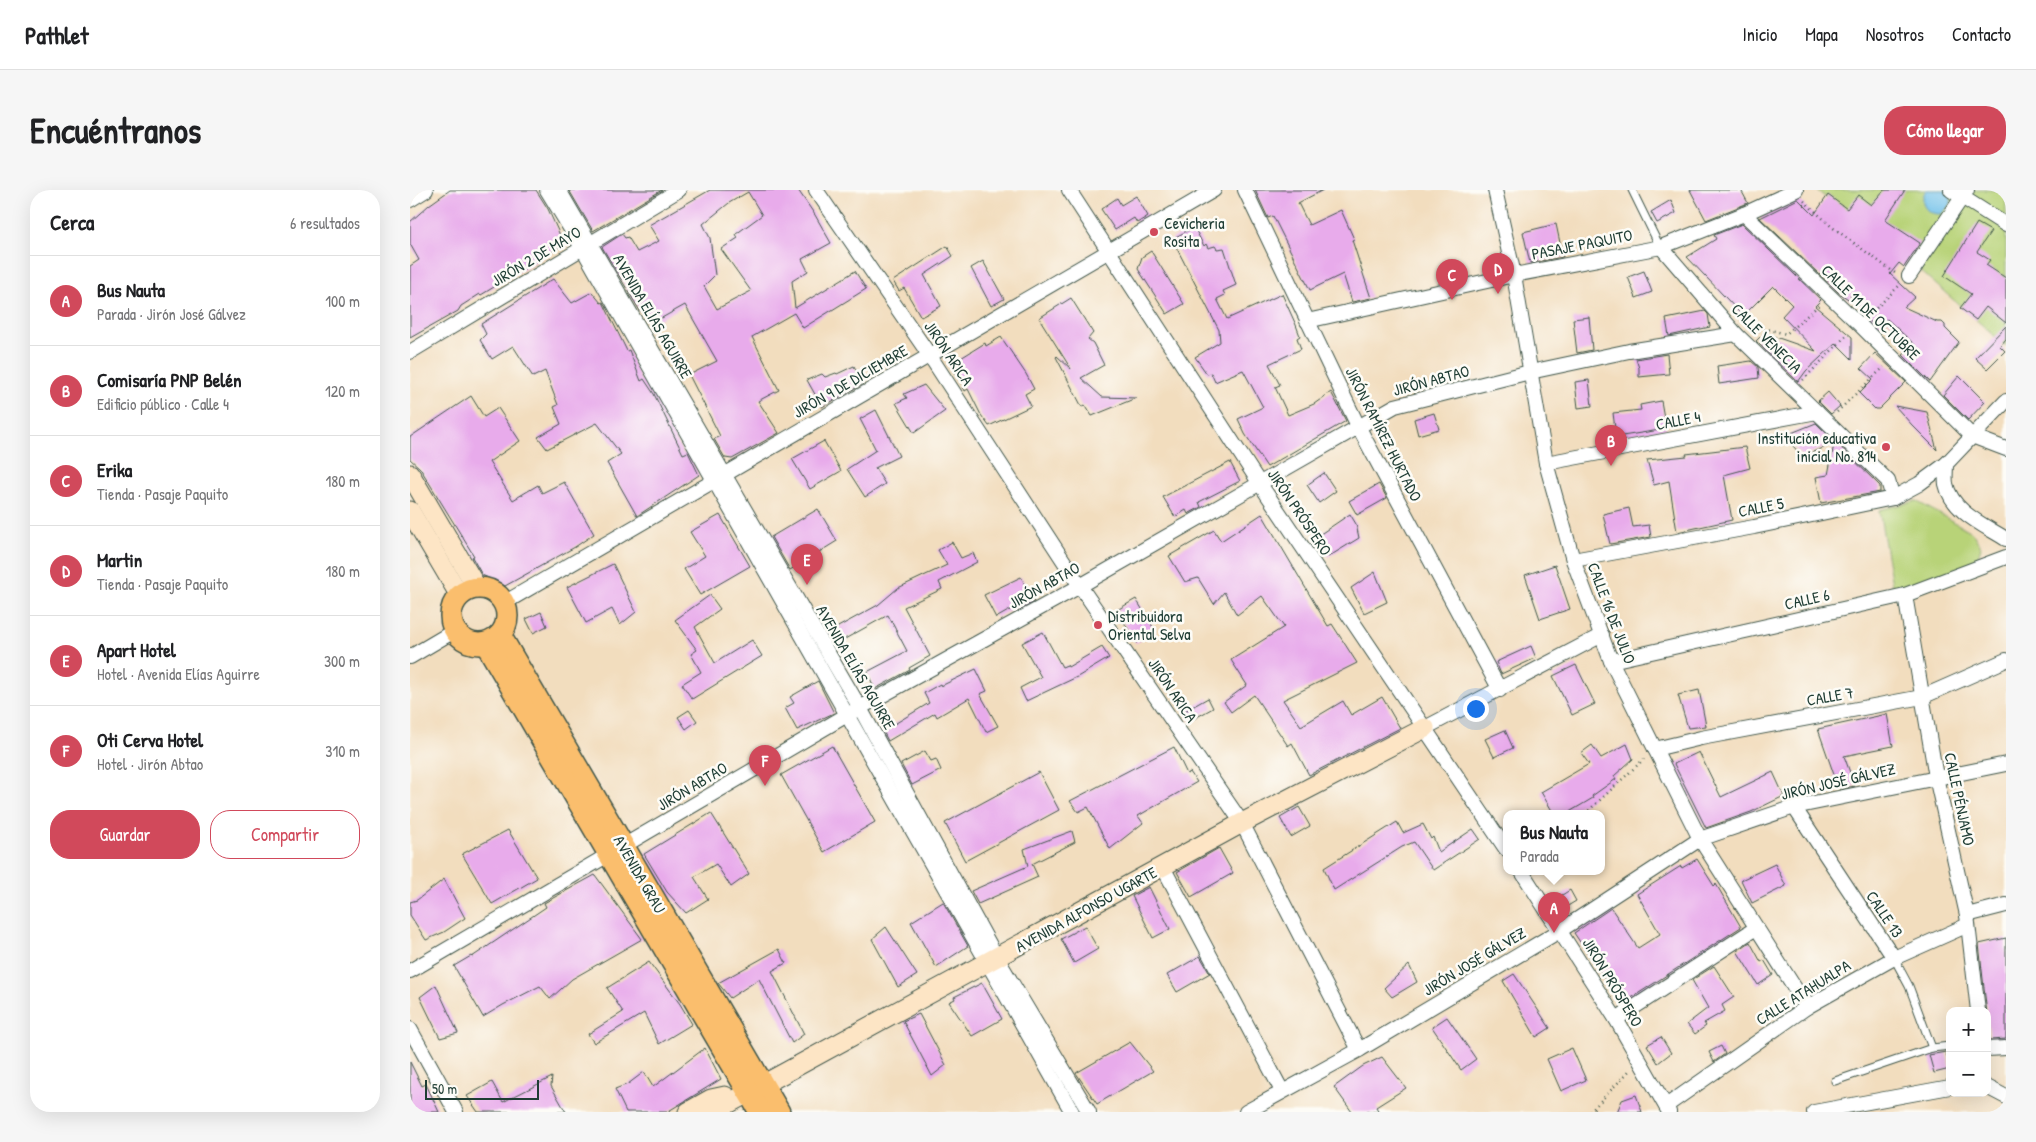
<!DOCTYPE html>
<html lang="es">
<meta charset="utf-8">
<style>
:root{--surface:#fff;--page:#f6f6f6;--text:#202124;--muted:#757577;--line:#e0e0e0;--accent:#d1495b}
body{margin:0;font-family:"Patrick Hand",sans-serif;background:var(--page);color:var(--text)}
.controls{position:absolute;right:15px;bottom:15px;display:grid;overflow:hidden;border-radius:10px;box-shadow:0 5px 20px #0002}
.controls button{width:45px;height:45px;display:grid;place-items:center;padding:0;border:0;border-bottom:1px solid var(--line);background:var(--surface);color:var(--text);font:25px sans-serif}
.scale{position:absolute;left:15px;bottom:12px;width:114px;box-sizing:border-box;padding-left:5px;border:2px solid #1f3d34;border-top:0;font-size:14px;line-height:18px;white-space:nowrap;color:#1f3d34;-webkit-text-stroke:4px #fdfcf7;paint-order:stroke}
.you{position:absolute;left:1065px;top:518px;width:18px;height:18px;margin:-12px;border:4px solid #fff;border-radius:50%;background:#1a73e8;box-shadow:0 0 0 8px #1a73e833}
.badge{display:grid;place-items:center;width:32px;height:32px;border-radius:50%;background:var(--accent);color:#fff;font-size:16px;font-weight:700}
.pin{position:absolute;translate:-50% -41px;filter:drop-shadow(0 1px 2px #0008)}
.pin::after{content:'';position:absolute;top:26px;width:18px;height:15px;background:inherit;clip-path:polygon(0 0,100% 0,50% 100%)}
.popup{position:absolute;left:1093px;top:620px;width:102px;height:65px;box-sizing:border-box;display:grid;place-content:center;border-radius:10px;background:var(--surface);filter:drop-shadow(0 1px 4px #0005);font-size:16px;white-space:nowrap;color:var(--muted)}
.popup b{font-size:19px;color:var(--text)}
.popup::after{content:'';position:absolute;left:50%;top:100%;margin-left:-10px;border:10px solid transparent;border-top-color:var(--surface)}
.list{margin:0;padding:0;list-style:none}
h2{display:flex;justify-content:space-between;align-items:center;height:65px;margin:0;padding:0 20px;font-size:21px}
h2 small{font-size:16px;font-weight:400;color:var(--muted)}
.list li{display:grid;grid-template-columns:32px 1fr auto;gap:15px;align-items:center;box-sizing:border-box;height:90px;padding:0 20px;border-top:1px solid var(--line)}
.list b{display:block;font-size:19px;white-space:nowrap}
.list p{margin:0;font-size:16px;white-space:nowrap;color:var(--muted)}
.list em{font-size:16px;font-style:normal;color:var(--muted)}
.actions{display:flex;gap:10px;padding:15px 20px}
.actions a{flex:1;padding:11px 0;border:1px solid var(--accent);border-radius:20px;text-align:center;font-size:18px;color:var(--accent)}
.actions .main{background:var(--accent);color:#fff}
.map{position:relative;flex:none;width:1596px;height:922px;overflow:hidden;border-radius:20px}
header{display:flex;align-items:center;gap:30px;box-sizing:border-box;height:70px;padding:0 25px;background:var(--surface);border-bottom:1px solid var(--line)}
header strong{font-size:24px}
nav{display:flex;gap:28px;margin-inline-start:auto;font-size:18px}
.intro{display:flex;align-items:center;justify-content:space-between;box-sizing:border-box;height:120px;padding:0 30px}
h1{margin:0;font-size:35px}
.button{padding:12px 22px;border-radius:20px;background:var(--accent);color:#fff;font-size:18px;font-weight:700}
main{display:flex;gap:30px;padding:0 30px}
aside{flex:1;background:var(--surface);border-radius:20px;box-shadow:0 5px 20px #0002}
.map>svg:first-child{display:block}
</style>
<header>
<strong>Pathlet</strong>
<nav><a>Inicio</a><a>Mapa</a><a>Nosotros</a><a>Contacto</a></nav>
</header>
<div class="intro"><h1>Encuéntranos</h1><a class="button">Cómo llegar</a></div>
<main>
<aside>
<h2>Cerca<small>6 resultados</small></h2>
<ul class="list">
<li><span class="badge">A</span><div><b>Bus Nauta</b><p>Parada · Jirón José Gálvez</p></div><em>100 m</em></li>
<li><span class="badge">B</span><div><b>Comisaría PNP Belén</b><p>Edificio público · Calle 4</p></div><em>120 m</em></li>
<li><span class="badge">C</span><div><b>Erika</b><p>Tienda · Pasaje Paquito</p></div><em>180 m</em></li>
<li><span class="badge">D</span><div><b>Martin</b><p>Tienda · Pasaje Paquito</p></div><em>180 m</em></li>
<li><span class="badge">E</span><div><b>Apart Hotel</b><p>Hotel · Avenida Elías Aguirre</p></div><em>300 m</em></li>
<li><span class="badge">F</span><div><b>Oti Cerva Hotel</b><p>Hotel · Jirón Abtao</p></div><em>310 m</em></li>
</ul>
<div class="actions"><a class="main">Guardar</a><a>Compartir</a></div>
</aside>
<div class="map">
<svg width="1596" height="922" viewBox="0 0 1596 922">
<rect width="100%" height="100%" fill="#fdfcf7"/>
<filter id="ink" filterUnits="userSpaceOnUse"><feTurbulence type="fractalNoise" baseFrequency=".02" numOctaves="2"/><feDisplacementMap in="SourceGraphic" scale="10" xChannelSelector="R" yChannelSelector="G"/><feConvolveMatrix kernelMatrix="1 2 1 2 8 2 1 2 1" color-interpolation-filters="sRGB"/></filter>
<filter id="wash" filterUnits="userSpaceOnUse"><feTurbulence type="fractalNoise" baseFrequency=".0096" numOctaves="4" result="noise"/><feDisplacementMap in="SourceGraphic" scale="20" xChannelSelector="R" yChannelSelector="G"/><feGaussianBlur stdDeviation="1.12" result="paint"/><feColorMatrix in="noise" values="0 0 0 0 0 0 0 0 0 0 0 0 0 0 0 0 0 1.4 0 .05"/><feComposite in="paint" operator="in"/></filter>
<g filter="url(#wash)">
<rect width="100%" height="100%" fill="#f2ddbe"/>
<g fill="#b8d378" stroke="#6c8856">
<polygon points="1406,0 1596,0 1596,156 1498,70"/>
<polygon points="1506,311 1562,342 1571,357 1567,370 1555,377 1483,400 1469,320"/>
</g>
<path fill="#6ec0ea" stroke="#467e8f" d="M1516,0H1539L1541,5V14L1531,24C1516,25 1508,13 1516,0Z"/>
<g id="blocks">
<g fill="#e8abeb" fill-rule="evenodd">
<polygon points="40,0 126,0 138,19 154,54 71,105 70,104 51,116 48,121 0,148 0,76 9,70 0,54 0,32 19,15"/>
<polygon points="159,0 252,0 183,41"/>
<path d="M300,0H388L405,25L421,53L392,69L398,81L382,91L385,118L445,81L456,99L393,138L384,123L342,147L369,200L348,211L369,243L322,269L315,268L304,249L310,246L279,185L307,171L275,115L241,134L232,120L230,121L192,57L212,44L215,48L218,47L227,62L249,51L239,35ZM338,2L352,25L326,44L328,48L311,59L341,101L307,119L294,96L305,85L300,48L293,34L319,13Z"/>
<polygon points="845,0 913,0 888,13 899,35 931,20 944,49 942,50 961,108 942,112 933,84 900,100 863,26 858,28"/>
<polygon points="1280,0 1331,0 1338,13 1296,30"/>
<polygon points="1474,0 1495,0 1475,30 1510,53 1494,77 1489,73 1480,84 1505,107 1494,117 1527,132 1532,132 1535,135 1535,138 1549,152 1520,192 1493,165 1505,155 1477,129 1465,138 1441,105 1441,111 1428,102 1350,28 1388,9 1404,25 1418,5 1437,19 1448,5 1461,15"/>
<polygon points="726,6 738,26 727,33 724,28 705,40 691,19 707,8 711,15"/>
<polygon points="1261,10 1266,23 1247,33 1241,22"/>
<polygon points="1567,33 1581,41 1567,62 1580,70 1576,75 1596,88 1596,133 1576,117 1566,130 1550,118 1561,104 1534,86"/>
<polygon points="1146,34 1153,67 1120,73 1113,42"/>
<polygon points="1332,34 1411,110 1405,116 1442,147 1442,169 1426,153 1396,181 1388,192 1346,151 1354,143 1406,161 1372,126 1382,115 1363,96 1333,126 1277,67 1306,49 1304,45"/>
<polygon points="784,37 794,56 796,54 798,58 805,56 807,59 814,58 826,95 813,101 815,105 807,109 817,129 872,104 886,135 890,146 887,148 891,159 859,174 870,195 865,197 878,225 904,214 921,202 936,231 857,277 835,244 828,229 853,217 833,180 805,192 801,183 797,184 785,167 810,152 809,140 762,49"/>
<polygon points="537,56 543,66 514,85 531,116 511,127 494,98 489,101 483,91"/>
<polygon points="741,61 774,114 757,124 728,79 732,67"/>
<polygon points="573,71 594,109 581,116 561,78"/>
<polygon points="1234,81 1242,102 1226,108 1218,87"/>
<polygon points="143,89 162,113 182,102 191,113 193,112 217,161 219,160 231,191 234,189 244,204 273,264 278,262 289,285 227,326 197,273 211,264 187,233 137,259 128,247 151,234 144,217 148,215 135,181 123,187 103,156 82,169 70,150 76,144 71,134"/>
<polygon points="661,108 683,143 678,149 683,153 694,175 671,188 692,207 726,208 682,226 675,215 672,217 646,167 647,166 661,179 629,128"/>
<polygon points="1295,121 1298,124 1300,137 1259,146 1256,129"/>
<polygon points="1179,127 1182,160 1167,163 1163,129"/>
<polygon points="1596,136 1596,149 1590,156 1595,161 1577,179 1565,168"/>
<polygon points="591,147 616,184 624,199 615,204 621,216 579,236 571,225 558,199 555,201 543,178 546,171 575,153 576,156"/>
<polygon points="1465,163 1496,192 1469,219 1465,219 1449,203 1463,189 1451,178"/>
<polygon points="1257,164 1259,184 1229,187 1229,178 1226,169"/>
<polygon points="1341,171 1348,177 1349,188 1309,194 1307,176"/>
<polygon points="444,176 453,194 412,217 397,190 412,184 415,187 426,183 427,184"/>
<polygon points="1549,186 1575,212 1558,230 1533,205"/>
<polygon points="1179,190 1182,216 1168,218 1165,192"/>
<polygon points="514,195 535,221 504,243 486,213 497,208 494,204"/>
<polygon points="1418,202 1430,216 1421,224 1408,211"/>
<polygon points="61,206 74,227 88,218 110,251 79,272 103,310 128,295 132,303 154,292 184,344 165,357 95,396 72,385 62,367 64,366 10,278 0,269 0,247"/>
<polygon points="1251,211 1256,239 1206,247 1203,223 1231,220 1230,215"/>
<polygon points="1485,216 1517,222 1527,260 1502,235"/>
<polygon points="466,220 489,266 465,278 475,294 455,307 437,279 466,260 450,229"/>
<polygon points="1024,223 1029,239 1008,245 1004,229"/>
<polygon points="1406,233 1470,296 1470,302 1411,313 1406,287 1418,285 1424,254 1392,266 1374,246"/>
<polygon points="414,251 431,281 400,299 382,269"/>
<polygon points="1335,257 1340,278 1314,285 1322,330 1267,342 1259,291 1244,295 1237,270 1277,266 1276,264"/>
<polygon points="820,272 830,291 789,312 791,317 778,324 776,320 765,327 753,307"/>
<polygon points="914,283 926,301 909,313 897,295"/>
<polygon points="969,294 977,308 947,325 939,311"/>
<polygon points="1219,318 1223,337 1239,335 1241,347 1200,354 1193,324"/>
<polygon points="408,319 427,351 380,380 361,347"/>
<polygon points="852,324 918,436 922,434 947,473 873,510 891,536 933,511 941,525 972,507 990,538 899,585 882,553 878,556 844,505 821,522 814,512 837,495 821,470 874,437 852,406 827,425 814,402 804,414 788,388 775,392 759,366 804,340 811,351"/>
<polygon points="940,324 946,334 949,348 918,367 906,347"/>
<polygon points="310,325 340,376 290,405 274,379 295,366 280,342"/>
<polygon points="542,352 551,368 563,363 567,372 529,392 532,399 494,417 520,466 499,478 500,480 465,499 457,482 497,461 478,425 424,455 417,443 468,415 488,398 537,375 528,360"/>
<polygon points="203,374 226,422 210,435 202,419 176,433 157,397"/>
<polygon points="1145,375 1160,419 1130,429 1115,385"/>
<polygon points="965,382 977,412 954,423 941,398"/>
<polygon points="611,387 624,412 609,419 607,416 586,428 574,405"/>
<polygon points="300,405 310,419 285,437 305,473 342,450 352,466 282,509 272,494 291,482 281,464 287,460 265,430"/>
<polygon points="726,409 746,442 726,453 707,420"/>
<polygon points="131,422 137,436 123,443 116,429"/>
<polygon points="633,442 652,477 657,475 658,477 692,457 699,468 669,486 616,511 610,498 631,487 612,453"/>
<polygon points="1121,456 1126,468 1091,484 1086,472"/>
<polygon points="1166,475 1185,514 1162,525 1143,486"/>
<polygon points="566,479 577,501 570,504 588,536 576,542 559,508 527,527 525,523 478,551 473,541 519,513 514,503 530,494 531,496"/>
<polygon points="408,491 424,523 387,540 375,518 384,513 380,507"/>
<polygon points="1289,500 1296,536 1278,538 1268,505"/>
<polygon points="798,508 803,518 780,531 775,521"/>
<polygon points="279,520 287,531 276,539 268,527"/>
<polygon points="1477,524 1483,556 1434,566 1445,596 1429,599 1408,539"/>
<polygon points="1095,540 1103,558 1084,567 1075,549"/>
<polygon points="1217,554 1223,569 1204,586 1206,589 1182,606 1183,608 1156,624 1144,624 1131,602 1179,574 1171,563 1182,555 1191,568"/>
<polygon points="422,556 465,632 414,662 371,585"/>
<polygon points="764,557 777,584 780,582 787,592 728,626 733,633 700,659 678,617 668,622 660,611"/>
<polygon points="515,561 521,571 526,569 531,580 502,595 491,574"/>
<polygon points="1289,562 1311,607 1363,582 1374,606 1341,622 1296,638 1264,574"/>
<polygon points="629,582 649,620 555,671 535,633"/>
<polygon points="889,617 900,636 881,647 870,628"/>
<polygon points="301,623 339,684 321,697 306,674 284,687 298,709 276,723 257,702 234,664"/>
<polygon points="987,632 993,643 1013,634 1021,649 1023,647 1029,662 1063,639 1070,649 1023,680 1004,652 992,657 924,700 914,678"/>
<polygon points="98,640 127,688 82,714 52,664"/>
<polygon points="662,641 665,652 622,674 628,687 568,714 561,701 618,676 614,659"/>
<polygon points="809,658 823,683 781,707 767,682"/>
<polygon points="1287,669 1304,696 1306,694 1331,737 1212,814 1164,743 1201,718 1228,758 1250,744 1227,704 1271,676 1272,678"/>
<polygon points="1365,674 1376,696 1342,713 1331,690"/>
<polygon points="185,685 232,749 162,789 140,809 130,796 93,815 73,827 44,776 61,766 62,767 136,717 134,713"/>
<polygon points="34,689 55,728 34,742 16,750 0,725 0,712 7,710"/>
<polygon points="739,697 760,739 743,748 722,706"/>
<polygon points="1160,700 1166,711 1151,720 1144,710"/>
<polygon points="533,712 558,756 526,777 501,732"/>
<polygon points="675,736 688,759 664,773 651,749"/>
<polygon points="476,737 507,785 488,797 462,749"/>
<polygon points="1596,748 1596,849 1580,850 1569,754"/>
<polygon points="1340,752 1351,772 1354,770 1363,785 1348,795 1327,761"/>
<polygon points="369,759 376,773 362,781 394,844 382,853 349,789 320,808 308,793"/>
<polygon points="790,766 800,783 767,802 757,785"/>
<polygon points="239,772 270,814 282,834 249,854 234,823 184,853 178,844 213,822 197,798"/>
<polygon points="999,775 1007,792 982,807 974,798"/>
<polygon points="1304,776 1324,807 1312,815 1315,821 1294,833 1296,836 1285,844 1277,834 1298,818 1282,790"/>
<polygon points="1104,784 1140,838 1126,847 1093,791"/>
<polygon points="572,793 592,829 562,846 539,812 545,809 544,807"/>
<polygon points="26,795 48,843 30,848 10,807"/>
<polygon points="509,824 536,875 522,886 493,831"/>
<polygon points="1037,827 1066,869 1051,880 1022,837"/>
<polygon points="1251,847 1261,863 1248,873 1237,855"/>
<polygon points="720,852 743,881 687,914 666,883"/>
<polygon points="1311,856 1315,864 1304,872 1299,862"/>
<polygon points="295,858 311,889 257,922 216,922 205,899 218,894 234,882 243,897"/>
<polygon points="1162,858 1176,890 1151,901 1137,869"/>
<polygon points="1536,862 1540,879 1524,883 1519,865"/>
<polygon points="972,867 996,898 966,917 969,922 942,922 924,897 953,876"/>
<polygon points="0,872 12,896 16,894 29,922 0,922"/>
<polygon points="142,887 141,896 156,922 68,922 57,906 82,892 93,912"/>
<polygon points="1226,905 1232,922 1207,922 1212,910"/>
</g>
</g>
</g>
<g filter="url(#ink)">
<use href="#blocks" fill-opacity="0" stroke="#3f5549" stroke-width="1"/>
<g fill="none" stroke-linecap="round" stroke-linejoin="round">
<g stroke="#3f5549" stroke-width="9">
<g id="lane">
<polyline points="1222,0 1250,57"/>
<polyline points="1484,768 1499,796 1522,858"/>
<polyline points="1425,891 1522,858 1540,856"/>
</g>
</g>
<g stroke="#3f5549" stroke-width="16">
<g id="street">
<polyline points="137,0 173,59 662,922"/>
<polyline points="149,0 450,518 587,768 679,922"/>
<polyline points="406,0 520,166 670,396 832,633 949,860"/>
<polyline points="659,0 850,294 1096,659"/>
<polyline points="835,0 948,236 1090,500"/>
<polyline points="1085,0 1104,85 1136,273 1163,370 1201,471 1290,649 1397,817"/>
<polyline points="1541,0 1596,35"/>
<polyline points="0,10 16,0"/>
<polyline points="1334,24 1449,134 1562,246 1596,259"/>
<polyline points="1251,57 1326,144 1478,291 1483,308"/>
<polyline points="1499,86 1557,0"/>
<polyline points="897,131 1104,85 1251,57 1334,24 1386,0"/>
<polyline points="0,162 269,0"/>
<polyline points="1136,273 1407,222"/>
<path d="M1536,274C1536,280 1535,288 1536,294C1542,322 1574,335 1596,349"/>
<polyline points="1163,370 1344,337 1483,308 1509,294 1536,274 1596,211"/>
<polyline points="1495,405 1526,587 1557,725 1568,821"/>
<polyline points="94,413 804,0"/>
<polyline points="0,467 44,441"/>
<polyline points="1201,471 1495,405 1596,367"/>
<polyline points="1015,538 1192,445"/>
<polyline points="1245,559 1291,548 1512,507 1596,470"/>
<polyline points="1384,617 1484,768"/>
<polyline points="753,677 872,901"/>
<polyline points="1112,682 1206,829 1259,922"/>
<polyline points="1557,725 1596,715"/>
<polyline points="0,781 437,525 670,396 985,216 1120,182 1219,161 1326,144"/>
<polyline points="1206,829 1346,738"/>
<polyline points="0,839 46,922"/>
<polyline points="1577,859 1596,858"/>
<polyline points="1577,897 1596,907"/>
<polyline points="1256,916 1397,817 1484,768 1558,735"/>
<polyline points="836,922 949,860 1151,740 1290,649 1384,617 1596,574"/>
<polyline points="1404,922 1540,897"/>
</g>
</g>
<g stroke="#3f5549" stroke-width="21">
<g id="secondary">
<polyline points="0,284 67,398"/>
<polyline points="0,321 50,406"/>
<polyline points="278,922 301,909 315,906"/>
<polyline points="303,922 832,633 1015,538"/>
</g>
</g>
<g stroke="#3f5549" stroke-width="24">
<g id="primary">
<circle cx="69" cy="426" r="28"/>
<polyline points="90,445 369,922"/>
<polyline points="76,454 350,922"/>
</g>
</g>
<g stroke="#3f5549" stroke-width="2.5" stroke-dasharray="1 4" stroke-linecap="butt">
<polyline points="1394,11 1422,37 1485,83"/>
<polyline points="1459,125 1489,96"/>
<polyline points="1344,141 1357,139 1376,144 1409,115"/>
<polyline points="1393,190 1438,144"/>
<polyline points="1427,222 1474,177"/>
<polyline points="1175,624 1234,569"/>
<polyline points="1180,922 1220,880"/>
</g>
<use href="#lane" stroke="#fff" stroke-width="7"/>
<use href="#street" stroke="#fff" stroke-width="14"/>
<use href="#secondary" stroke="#fde5c5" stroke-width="19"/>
<use href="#primary" stroke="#fabe6d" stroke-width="21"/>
</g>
</g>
<g fill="#d1495b" stroke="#fdfcf7" stroke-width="2">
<circle cx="744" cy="42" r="5"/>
<circle cx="1476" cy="257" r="5"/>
<circle cx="688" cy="435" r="5"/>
</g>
<g text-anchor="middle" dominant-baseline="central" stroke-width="5" stroke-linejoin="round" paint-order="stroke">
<g font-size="16" fill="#1f3d34" stroke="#fdfcf7" text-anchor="start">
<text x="754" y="33">Cevicheria<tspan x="754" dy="18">Rosita</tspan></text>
<text x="1466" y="248" text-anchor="end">Institución educativa<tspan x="1466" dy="18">inicial No. 814</tspan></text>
<text x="698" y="426">Distribuidora<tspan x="698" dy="18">Oriental Selva</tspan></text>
</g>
<g font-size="16" fill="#1f3d34" stroke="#fdfcf7">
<text transform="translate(1172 54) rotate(-11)">PASAJE PAQUITO</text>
<text transform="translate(126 66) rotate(-31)">JIRÓN 2 DE MAYO</text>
<text transform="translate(1461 122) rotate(44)">CALLE 11 DE OCTUBRE</text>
<text transform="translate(243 126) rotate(60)">AVENIDA ELÍAS AGUIRRE</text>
<text transform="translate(1357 148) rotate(45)">CALLE VENECIA</text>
<text transform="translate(539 163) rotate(56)">JIRÓN ARICA</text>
<text transform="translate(1021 190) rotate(-15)">JIRÓN ABTAO</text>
<text transform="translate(440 191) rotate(-30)">JIRÓN 9 DE DICIEMBRE</text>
<text transform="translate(1268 230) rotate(-11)">CALLE 4</text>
<text transform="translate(974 244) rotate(63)">JIRÓN RAMÍREZ HURTADO</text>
<text transform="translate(1351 317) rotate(-11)">CALLE 5</text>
<text transform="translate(890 322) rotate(56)">JIRÓN PRÓSPERO</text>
<text transform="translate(634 395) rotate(-29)">JIRÓN ABTAO</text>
<text transform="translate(1397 409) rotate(-13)">CALLE 6</text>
<text transform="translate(1202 423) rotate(69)">CALLE 16 DE JULIO</text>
<text transform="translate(446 477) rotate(60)">AVENIDA ELÍAS AGUIRRE</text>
<text transform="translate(763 500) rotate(56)">JIRÓN ARICA</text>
<text transform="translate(1420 506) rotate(-10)">CALLE 7</text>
<text transform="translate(1428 591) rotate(-13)">JIRÓN JOSÉ GÁLVEZ</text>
<text transform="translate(282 596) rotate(-31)">JIRÓN ABTAO</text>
<text transform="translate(1550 609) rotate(78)">CALLE PÉNJAMO</text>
<text transform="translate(230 684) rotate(60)">AVENIDA GRAU</text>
<text transform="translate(676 719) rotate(-29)">AVENIDA ALFONSO UGARTE</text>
<text transform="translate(1475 724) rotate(56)">CALLE 13</text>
<text transform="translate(1064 771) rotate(-31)">JIRÓN JOSÉ GÁLVEZ</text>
<text transform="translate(1203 792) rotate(59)">JIRÓN PRÓSPERO</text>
<text transform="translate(1393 802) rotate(-32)">CALLE ATAHUALPA</text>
</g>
</g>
</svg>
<div class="controls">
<button>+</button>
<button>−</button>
</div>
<div class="scale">50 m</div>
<div class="you"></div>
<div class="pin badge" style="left:1144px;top:743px">A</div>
<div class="popup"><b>Bus Nauta</b>Parada</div>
<div class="pin badge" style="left:1201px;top:276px">B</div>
<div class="pin badge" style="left:1042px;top:110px">C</div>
<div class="pin badge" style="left:1088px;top:104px">D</div>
<div class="pin badge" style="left:397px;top:395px">E</div>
<div class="pin badge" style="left:355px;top:596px">F</div>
</div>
</main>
